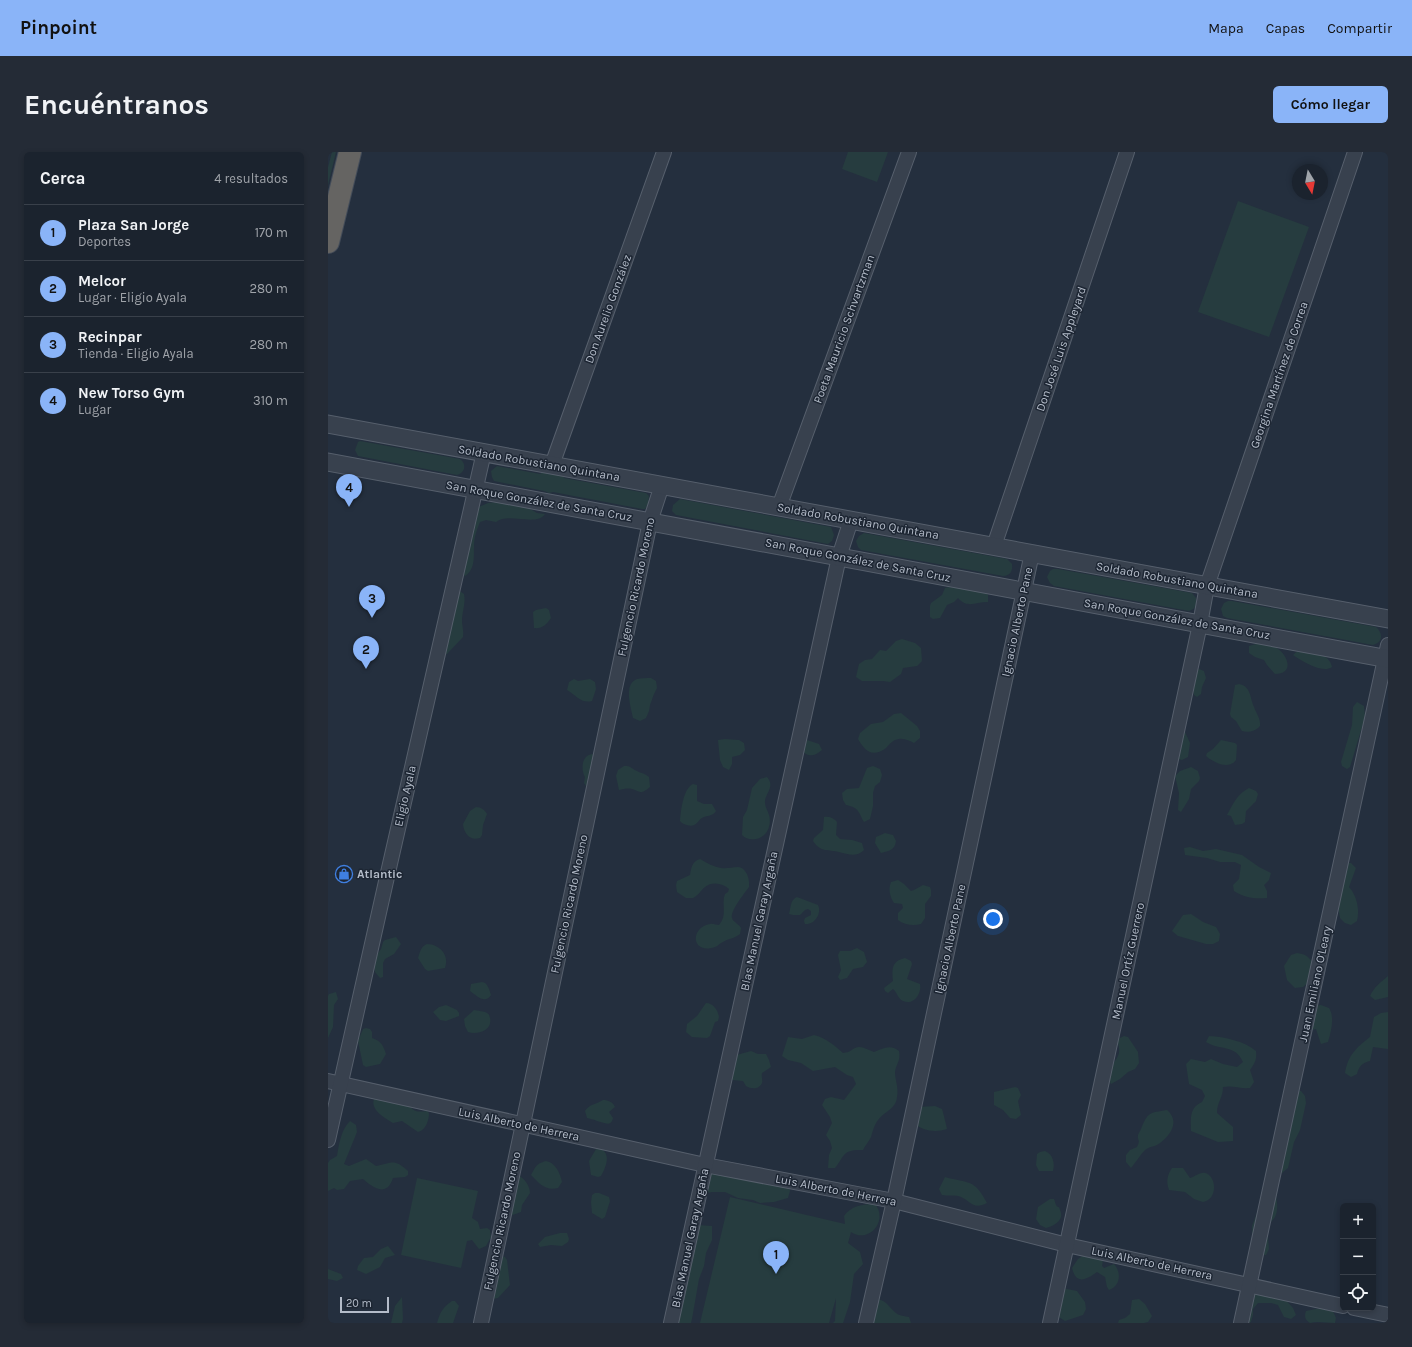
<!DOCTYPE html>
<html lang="es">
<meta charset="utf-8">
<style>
:root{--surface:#1b232e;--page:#242b36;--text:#f1f3f6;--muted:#a0a4aa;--line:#39404a;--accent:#8ab4f8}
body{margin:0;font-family:Karla,sans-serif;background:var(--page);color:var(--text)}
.controls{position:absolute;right:12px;bottom:12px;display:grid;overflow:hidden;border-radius:6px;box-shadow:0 2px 6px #0003}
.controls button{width:36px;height:36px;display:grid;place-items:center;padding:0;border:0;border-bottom:1px solid var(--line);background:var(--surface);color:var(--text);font:20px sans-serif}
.compass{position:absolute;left:964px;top:12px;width:36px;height:36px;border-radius:50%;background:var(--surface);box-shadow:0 2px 6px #0003;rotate:170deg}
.scale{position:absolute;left:12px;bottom:10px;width:49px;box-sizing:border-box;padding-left:4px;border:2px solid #b4bcc9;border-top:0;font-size:11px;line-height:14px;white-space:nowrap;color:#b4bcc9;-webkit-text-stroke:3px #1d2633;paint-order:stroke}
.you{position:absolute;left:665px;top:767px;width:14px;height:14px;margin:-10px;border:3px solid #fff;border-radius:50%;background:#1a73e8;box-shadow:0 0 0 6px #1a73e833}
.badge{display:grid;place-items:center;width:26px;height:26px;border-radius:50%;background:var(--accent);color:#111;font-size:13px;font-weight:700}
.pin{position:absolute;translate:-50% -33px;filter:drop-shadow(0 1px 2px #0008)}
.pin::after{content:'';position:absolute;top:21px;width:14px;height:12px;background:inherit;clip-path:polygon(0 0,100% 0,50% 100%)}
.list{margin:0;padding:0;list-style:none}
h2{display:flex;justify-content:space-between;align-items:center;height:52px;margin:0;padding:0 16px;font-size:17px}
h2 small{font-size:13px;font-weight:400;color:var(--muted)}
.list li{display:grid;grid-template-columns:26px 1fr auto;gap:12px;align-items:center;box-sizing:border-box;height:56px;padding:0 16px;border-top:1px solid var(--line)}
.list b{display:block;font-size:15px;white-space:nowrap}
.list p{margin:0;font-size:13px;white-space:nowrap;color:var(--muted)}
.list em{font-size:13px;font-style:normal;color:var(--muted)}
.icon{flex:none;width:22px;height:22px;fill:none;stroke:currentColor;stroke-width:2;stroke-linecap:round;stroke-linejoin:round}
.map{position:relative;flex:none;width:1060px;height:1171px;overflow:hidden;border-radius:6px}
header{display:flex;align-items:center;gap:24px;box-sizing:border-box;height:56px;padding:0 20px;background:var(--accent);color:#111}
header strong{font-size:19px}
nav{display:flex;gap:22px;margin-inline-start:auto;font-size:14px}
.intro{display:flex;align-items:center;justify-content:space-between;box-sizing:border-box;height:96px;padding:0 24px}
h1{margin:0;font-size:28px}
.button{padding:10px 18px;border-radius:6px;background:var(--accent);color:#111;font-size:14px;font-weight:700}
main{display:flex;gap:24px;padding:0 24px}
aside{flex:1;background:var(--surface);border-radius:6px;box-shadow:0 2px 6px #0003}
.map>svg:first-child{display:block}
</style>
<header>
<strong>Pinpoint</strong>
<nav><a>Mapa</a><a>Capas</a><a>Compartir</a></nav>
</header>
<div class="intro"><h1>Encuéntranos</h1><a class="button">Cómo llegar</a></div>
<main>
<aside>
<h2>Cerca<small>4 resultados</small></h2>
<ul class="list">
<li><span class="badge">1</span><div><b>Plaza San Jorge</b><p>Deportes</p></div><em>170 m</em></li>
<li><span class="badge">2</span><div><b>Melcor</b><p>Lugar · Eligio Ayala</p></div><em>280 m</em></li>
<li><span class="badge">3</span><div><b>Recinpar</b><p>Tienda · Eligio Ayala</p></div><em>280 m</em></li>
<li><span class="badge">4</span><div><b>New Torso Gym</b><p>Lugar</p></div><em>310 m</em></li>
</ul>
</aside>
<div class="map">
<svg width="1060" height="1171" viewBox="0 0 1060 1171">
<rect width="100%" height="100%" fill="#242f3e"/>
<g fill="#263c3f">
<polygon points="4,0 8,0 0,33 0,15"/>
<polygon points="520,0 560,0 549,30 514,17"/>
<polygon points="910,49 981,75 941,185 870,160"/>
<path d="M32,289L132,307C139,312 137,321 129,323L30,304L27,298L30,290Z"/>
<polygon points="169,314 212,322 224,314 236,318 236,326 318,341 321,344 320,352 317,357 314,357 225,340 221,341 216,339 166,329 164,325 163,319"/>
<polygon points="352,347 503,375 506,383 504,389 500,392 348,363 344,359 345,353"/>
<path d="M168,350L199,355L209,361L217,362C209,375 180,360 168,370L158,368L152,370C150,375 148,380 147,385C144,398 150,416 137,424L134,422L146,357L160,351Z"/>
<path d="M536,381L679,407L684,412C685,419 682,424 675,424L533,398L530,395L528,389L531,384Z"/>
<path d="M725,417H730L864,441L868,446C869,452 868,457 861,459L726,434L722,431L719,425L722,419Z"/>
<path d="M621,435L657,439L660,443V450C647,450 640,457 630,446L626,450L619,453L612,466L605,467L602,465V454L603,451L614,443L617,436Z"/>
<path d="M130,438L136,442C138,452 134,459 134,469C134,474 136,479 135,485L119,502L115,504Z"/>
<path d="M900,449H904L1048,475C1056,482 1054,491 1045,493L899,466L895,464L893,457L896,451Z"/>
<path d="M218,456L221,458L223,466C218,473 214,477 206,476L205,460L208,458Z"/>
<polygon points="574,487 587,491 593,496 594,509 589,514 575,516 573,522 562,530 555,529 534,529 528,525 531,512 537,508 544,507 552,498 558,499 568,489"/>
<path d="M928,492C934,492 942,492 947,495C959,501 968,522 947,522L939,513L936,508L927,505L921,501V494Z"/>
<path d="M974,495C984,499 1002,502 1004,515C994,522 974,509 965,503Z"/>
<polygon points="871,517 876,519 878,526 874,535 873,542 869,545 866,543 863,528 869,518"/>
<path d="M323,526L328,529L329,536L326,542L322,553L321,559L318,566L312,569L305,566C303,555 295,532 309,527C313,526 319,526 323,526Z"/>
<path d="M246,527L250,529L262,527L267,530L268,537L264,549C253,552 248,543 239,538L241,530Z"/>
<path d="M911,532C923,534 922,546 926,555C928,561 933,567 932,574C928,579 920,581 914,579L908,569L903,565L902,562L907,533Z"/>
<polygon points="1029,550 1036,554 1037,565 1022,615 1019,617 1014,614 1013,610 1024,573 1025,555"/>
<path d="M573,561L589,574L592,579V586L586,591C582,589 576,586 571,587C564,588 562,592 558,596C544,606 537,599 530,587L532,581L543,572L555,570L566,562Z"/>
<polygon points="854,578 857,580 862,591 860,605 854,608 850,607 844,602"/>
<polygon points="397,587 411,588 416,591 417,598 412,603 404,605 404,612 401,618 395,615 392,608 390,588"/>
<path d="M479,588L491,592L494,598C485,606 478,605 471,595Z"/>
<path d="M893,588L907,591L909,593L908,608C901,618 886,611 878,604L879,601L885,597Z"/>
<path d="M264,602L269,604L260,633L258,634L256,631L257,625C253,618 253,604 264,602Z"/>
<path d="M296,614C304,614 302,616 309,619C314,622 315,620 321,625L322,635C312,643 314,640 304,637C300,636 295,637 291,638L288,624L290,618Z"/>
<path d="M545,614L552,617L554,623L552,630L547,634L545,641V654L542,667L536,670C530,660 532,656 518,653L515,648L514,641L519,637L531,636L539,616Z"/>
<polygon points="863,615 870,619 872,626 871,629 863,637 861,647 853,660 850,658 851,641 847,624 852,619"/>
<path d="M439,625C448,635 436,642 437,651C437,655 440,659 441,663C444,673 439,685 428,687C422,688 418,687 414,683L415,665L419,658L424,636L432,627Z"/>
<path d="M365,632L369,633V649L376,652H384L388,659C384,665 379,663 374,666C371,668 369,672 366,673C362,675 354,672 352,669C353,658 355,637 365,632Z"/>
<path d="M921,636L928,639L930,642L928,649L918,659L917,670L914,672L907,673L903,664L899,663C905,652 909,642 921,636Z"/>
<path d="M148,655C153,655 157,658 159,662L155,673L154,683L152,686C142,689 136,682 135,672L142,659Z"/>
<path d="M496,665C501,664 506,666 509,670L508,683L512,687L524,688L534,691L536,698C528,706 520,702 511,700C500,697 493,701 485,689L486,686L495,678Z"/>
<path d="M557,681L565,683L568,689C567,698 561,699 553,701L547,691L548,685Z"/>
<path d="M862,695L875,699L888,697L914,703L931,715L943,721L941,728L936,733L939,739V746C927,747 917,746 906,739L905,733L911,727L913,713L907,710H892L879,706L857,703L856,696Z"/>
<path d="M372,707C379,711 386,715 393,716C399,717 404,715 410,715C419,716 422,728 421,735C416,742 402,759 404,766C405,770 411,772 413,776L412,782C406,787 401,786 395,790C392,791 390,794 387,795C364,803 361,776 382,772C385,771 388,773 391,773C400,763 393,752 397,742L400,740L401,737C395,731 384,729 377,735C373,738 370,744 365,746C363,746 360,746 358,746L349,740L348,733L349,729L362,723C363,717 364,709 372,707Z"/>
<path d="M1016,711H1023L1028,716L1021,735C1029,744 1032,758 1029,769L1023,773L1017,771L1012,766L1008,745L1001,726L1005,719Z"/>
<path d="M570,728L576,732L583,739L586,738L595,733L602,735L603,738V744L597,752V766L593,772C586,774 576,773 570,768V761L575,756L574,752L566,751C562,745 560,737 563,730Z"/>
<path d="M469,745L490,753C494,761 487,773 477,772L476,769L477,766L483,763V759L480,757L477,758L472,763H465L461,762C463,755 462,748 469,745Z"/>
<polygon points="863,762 875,770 888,775 892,782 891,789 885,792 878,792 850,784 844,779 855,763"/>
<polygon points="68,785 73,792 66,802 57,807 55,811 55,825 52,826 47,820 45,809 53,797 55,790 57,788"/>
<path d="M99,792C111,792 122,803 117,816L100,819L97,817L90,806C92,800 93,794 99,792Z"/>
<polygon points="529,796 536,800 539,810 535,815 525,817 519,826 512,828 510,825 513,818 510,803 512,799 522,799"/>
<path d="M969,801C977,802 980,804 985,811L981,830L975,835L967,836L959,828L956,814L963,803Z"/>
<path d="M577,806L583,809L584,812L579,827L592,832C594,841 586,854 575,849C570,847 569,840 565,837L560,841L557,839L556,836L565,829C564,818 563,809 577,806Z"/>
<path d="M1060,824V845L1047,848L1042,844C1046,835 1053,830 1060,824Z"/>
<path d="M154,830C160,831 161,837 163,843C157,853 148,843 142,839L143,832Z"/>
<polygon points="8,840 10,847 6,853 5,875 0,886 0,844 1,842"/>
<path d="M378,851C385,851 390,858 391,865L390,869L387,870L382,884L379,886L364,885L358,880L359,872L369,864Z"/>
<polygon points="118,853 129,858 131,861 131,864 118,869 112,868 105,860 111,855"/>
<path d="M993,853L1001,856C1007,865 1003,880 1000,890L993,892L988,877L981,879L985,854Z"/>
<path d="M146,858C150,859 156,859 159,861C162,863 161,863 162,866C165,879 149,883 140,880L137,874L136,867Z"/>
<path d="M1060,860V897L1045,895L1042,909C1034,911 1031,914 1029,922L1023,925L1017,921C1020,903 1028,896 1042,885L1046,865L1053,861Z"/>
<path d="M38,876L42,877L44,880V886C53,889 55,893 58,902L52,912L38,915L35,913L30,889L35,877Z"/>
<path d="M486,883C498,886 506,893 515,901C523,900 521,899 527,896C533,893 540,898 546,900C556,896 562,892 571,899C573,909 568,912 567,920C567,928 571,936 569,945C568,957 557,959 550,968C546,973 545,979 543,985C541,989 537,994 535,998C515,997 517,1003 507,1016H500L501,1003L504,996L502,989L498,983L504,971L502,965L494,953L497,947L503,945L516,948L528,932L525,925L519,923L507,915L485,919L473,911L460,908L454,904L460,885L474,887Z"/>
<path d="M796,884L800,885L810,900L811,911L807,917L800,920L792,927L783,932C775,915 790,911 791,900C792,895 789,892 790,887Z"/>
<path d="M881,884C897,885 916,889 928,899C929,907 927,911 922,918L926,930L922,936C912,937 904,933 895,935C895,946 889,950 889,961L905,975V989L890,990L863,979C863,966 861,956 874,950L877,944L874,938L861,932L858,912L863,907L877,910L883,907L895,912L909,915L915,910C907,892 893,899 878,890Z"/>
<path d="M423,899L430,902H438L441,908L443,915L434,921C433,924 435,928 434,931C431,938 423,937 418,934L415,929L405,928L402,926L405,904Z"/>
<polygon points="687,935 690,936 693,943 690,949 693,963 688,967 682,966 675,958 666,953 666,940"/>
<polygon points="966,939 973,939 977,944 978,951 972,978 966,990 960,1016 954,1021 950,1015"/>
<path d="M47,945L77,949C85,958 86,961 99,959L101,961C101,968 98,978 90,980L74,969L65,971C57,966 40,957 47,945Z"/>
<path d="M275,948C280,948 285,950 287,955L281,960L285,966C283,976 275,970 269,969C265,967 262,967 259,966L257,959C261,952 269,952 275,948Z"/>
<path d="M607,954L614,957L616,964L619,977C608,981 594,979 586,971L591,955Z"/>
<path d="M839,958C852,969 843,983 832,991C827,995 822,994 817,998C812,1003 808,1010 803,1016L798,1010V1003L802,998L809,995C813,987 809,989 810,983C810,983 813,977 813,977C820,960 821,961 839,958Z"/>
<path d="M22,969L28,973L29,980L16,1012L21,1014L38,1007L48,1014C64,1011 66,1006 80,1019V1023L77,1025L65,1026C64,1029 62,1033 60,1035C52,1042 41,1032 35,1027L22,1029L16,1037L9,1038L6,1036L0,1039V1011L2,1008L9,1004C11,992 13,978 22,969Z"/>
<path d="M271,996C284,1001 278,1015 273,1024L270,1025L263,1023L261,1009L268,997Z"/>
<path d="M717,999C725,1002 727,1011 725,1019H711L708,1013L709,1002L712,1000Z"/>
<path d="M218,1009C228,1011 232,1021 234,1030L230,1036C217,1039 212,1032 203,1023C208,1015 207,1012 218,1009Z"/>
<polygon points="411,1014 433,1031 461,1031 462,1039 460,1046 446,1050 432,1051 425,1048 410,1046 397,1040 384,1040 369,1043 366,1036 367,1029 379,1020"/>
<path d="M844,1016H855L862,1026C867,1025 871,1020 877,1021C888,1023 891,1047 875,1050L866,1047L857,1040L841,1038C838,1030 839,1023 844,1016Z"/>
<path d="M189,1023C196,1025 202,1034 202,1041L194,1053L193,1060L182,1064Z"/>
<path d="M617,1025C641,1032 646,1026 659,1051C644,1059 642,1047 630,1044C625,1043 619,1044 614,1043L611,1037Z"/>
<polygon points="89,1026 150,1039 144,1066 150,1070 152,1077 159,1076 162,1078 163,1085 158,1094 151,1097 144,1088 139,1089 133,1116 73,1103"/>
<path d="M946,1038C949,1045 951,1057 947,1065C945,1068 941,1072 939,1075L941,1097L938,1103H931L925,1099L924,1074L930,1058Z"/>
<polygon points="267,1041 271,1041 281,1045 282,1049 277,1065 274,1067 264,1061 263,1050 264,1043"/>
<path d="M402,1045L517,1072L516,1064C523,1054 534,1052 547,1052C561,1069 540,1092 523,1080L520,1091L532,1100L535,1112L526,1122L522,1150L515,1171H505L507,1169L508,1146L501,1171H372Z"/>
<path d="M722,1047H726C727,1049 727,1051 728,1053C732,1058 730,1052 732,1058C737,1068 726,1074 718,1076L712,1073L708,1067L710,1055Z"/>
<polygon points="370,1073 384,1074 384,1088 378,1101 376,1114 371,1127 364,1167 363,1171 344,1171"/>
<polygon points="232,1081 239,1081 241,1087 240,1090 234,1094 223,1093 212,1095 210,1092 217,1085"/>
<polygon points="60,1094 67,1103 57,1106 52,1115 38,1122 29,1118 30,1114 36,1106 45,1105 53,1097"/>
<path d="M756,1103L775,1108L774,1114L776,1116L786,1112C794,1121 792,1134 781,1138L779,1135L777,1125L769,1120C758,1128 748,1133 744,1116L750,1107Z"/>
<polygon points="174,1104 177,1105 179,1108 182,1133 170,1146 164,1147"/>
<polygon points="0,1117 13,1122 15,1126 9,1129 0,1127"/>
<polygon points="739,1137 749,1139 757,1150 758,1157 755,1163 737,1169 726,1162 732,1138"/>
<polygon points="925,1141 956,1146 965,1156 968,1163 963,1167 956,1165 950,1153 943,1151 930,1151 925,1157 925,1163 923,1170 920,1171"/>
<polygon points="74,1145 75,1167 74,1171 63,1171 67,1154"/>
<path d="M549,1147C560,1149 561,1156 568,1161C571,1164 577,1164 581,1165L583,1171H539Z"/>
<polygon points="811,1147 817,1152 824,1164 820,1170 816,1171 790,1171 791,1168 797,1166 802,1162 804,1148"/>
<path d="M124,1149H127L131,1154L125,1171H109C112,1160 115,1155 124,1149Z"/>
<path d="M993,1156L1004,1157L1008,1166L1007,1171C998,1171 990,1169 982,1171C977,1168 976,1164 978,1159Z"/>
</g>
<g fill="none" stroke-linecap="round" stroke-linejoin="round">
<g stroke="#565f6c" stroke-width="16">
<g id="minor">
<polyline points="224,313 336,0"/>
<polyline points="451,355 581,0"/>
<polyline points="666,394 799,0"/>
<polyline points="0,929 377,1013 566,1049 739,1093 1015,1154"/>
<polyline points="0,988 59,725 156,300"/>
<polyline points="1026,1156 1060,1163"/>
<polyline points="153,1171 322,370 334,333"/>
<polyline points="343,1171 511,405 523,368"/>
<polyline points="538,1171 566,1049 704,401"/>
<polyline points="722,1171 872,472 879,434 1027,0"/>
<polyline points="913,1171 1060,493"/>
</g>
</g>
<g stroke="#565f6c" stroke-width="19">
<g id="tertiary">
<polyline points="0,272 1060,467"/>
<polyline points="0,310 1060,507"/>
</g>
</g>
<g stroke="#434c59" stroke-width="24">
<polyline id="trunk" points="0,90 22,0"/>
</g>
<use href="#minor" stroke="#38414e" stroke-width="14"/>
<use href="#tertiary" stroke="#38414e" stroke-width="17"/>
<use href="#trunk" stroke="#656462" stroke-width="22"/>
</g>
<defs>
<g id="shop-ring" transform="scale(0.9)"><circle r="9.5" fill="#1d2633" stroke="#3f7fe0" stroke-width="1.5"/><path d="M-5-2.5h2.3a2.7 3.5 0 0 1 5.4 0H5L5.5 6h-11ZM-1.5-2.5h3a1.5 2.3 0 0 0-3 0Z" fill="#3f7fe0"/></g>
</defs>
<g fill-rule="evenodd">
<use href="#shop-ring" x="16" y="722"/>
</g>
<g text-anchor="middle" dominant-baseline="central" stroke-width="3" stroke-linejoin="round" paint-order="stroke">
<g font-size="12" fill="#b4bcc9" stroke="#1d2633">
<text transform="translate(280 157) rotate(-70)">Don Aurelio González</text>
<text transform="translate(516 177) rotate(-70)">Poeta Mauricio Schvartzman</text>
<text transform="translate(733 197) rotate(-71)">Don José Luis Appleyard</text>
<text transform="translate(951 223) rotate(-71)">Georgina Martínez de Correa</text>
<text transform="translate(211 311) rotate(10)">Soldado Robustiano Quintana</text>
<text transform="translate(211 349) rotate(10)">San Roque González de Santa Cruz</text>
<text transform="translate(530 369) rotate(10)">Soldado Robustiano Quintana</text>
<text transform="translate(530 408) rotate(11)">San Roque González de Santa Cruz</text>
<text transform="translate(849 428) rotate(10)">Soldado Robustiano Quintana</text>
<text transform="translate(308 435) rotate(-78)">Fulgencio Ricardo Moreno</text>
<text transform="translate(849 467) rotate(10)">San Roque González de Santa Cruz</text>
<text transform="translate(689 470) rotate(-78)">Ignacio Alberto Pane</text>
<text transform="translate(77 644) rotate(-77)">Eligio Ayala</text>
<text transform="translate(241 752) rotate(-78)">Fulgencio Ricardo Moreno</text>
<text transform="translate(431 769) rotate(-78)">Blas Manuel Garay Argaña</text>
<text transform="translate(622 787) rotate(-78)">Ignacio Alberto Pane</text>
<text transform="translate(800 809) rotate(-78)">Manuel Ortíz Guerrero</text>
<text transform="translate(987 832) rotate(-78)">Juan Emiliano O'Leary</text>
<text transform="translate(191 972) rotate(12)">Luis Alberto de Herrera</text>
<text transform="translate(508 1038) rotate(11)">Luis Alberto de Herrera</text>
<text transform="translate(174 1069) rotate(-78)">Fulgencio Ricardo Moreno</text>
<text transform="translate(362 1086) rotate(-78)">Blas Manuel Garay Argaña</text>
<text transform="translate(824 1111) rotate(12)">Luis Alberto de Herrera</text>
</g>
<g font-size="12" font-weight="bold" fill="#b4bcc9" stroke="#1d2633" text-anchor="start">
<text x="29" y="722">Atlantic</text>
</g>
</g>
</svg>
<div class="controls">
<button>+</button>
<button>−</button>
<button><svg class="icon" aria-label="locate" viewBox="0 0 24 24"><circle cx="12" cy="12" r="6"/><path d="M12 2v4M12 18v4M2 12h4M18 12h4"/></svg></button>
</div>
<svg class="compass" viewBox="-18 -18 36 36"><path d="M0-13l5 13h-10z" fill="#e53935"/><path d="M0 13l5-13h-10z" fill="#a0a4aa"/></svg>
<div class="scale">20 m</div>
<div class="you"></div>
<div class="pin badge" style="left:448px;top:1122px">1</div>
<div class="pin badge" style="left:38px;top:517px">2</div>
<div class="pin badge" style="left:44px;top:466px">3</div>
<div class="pin badge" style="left:21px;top:355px">4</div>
</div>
</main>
